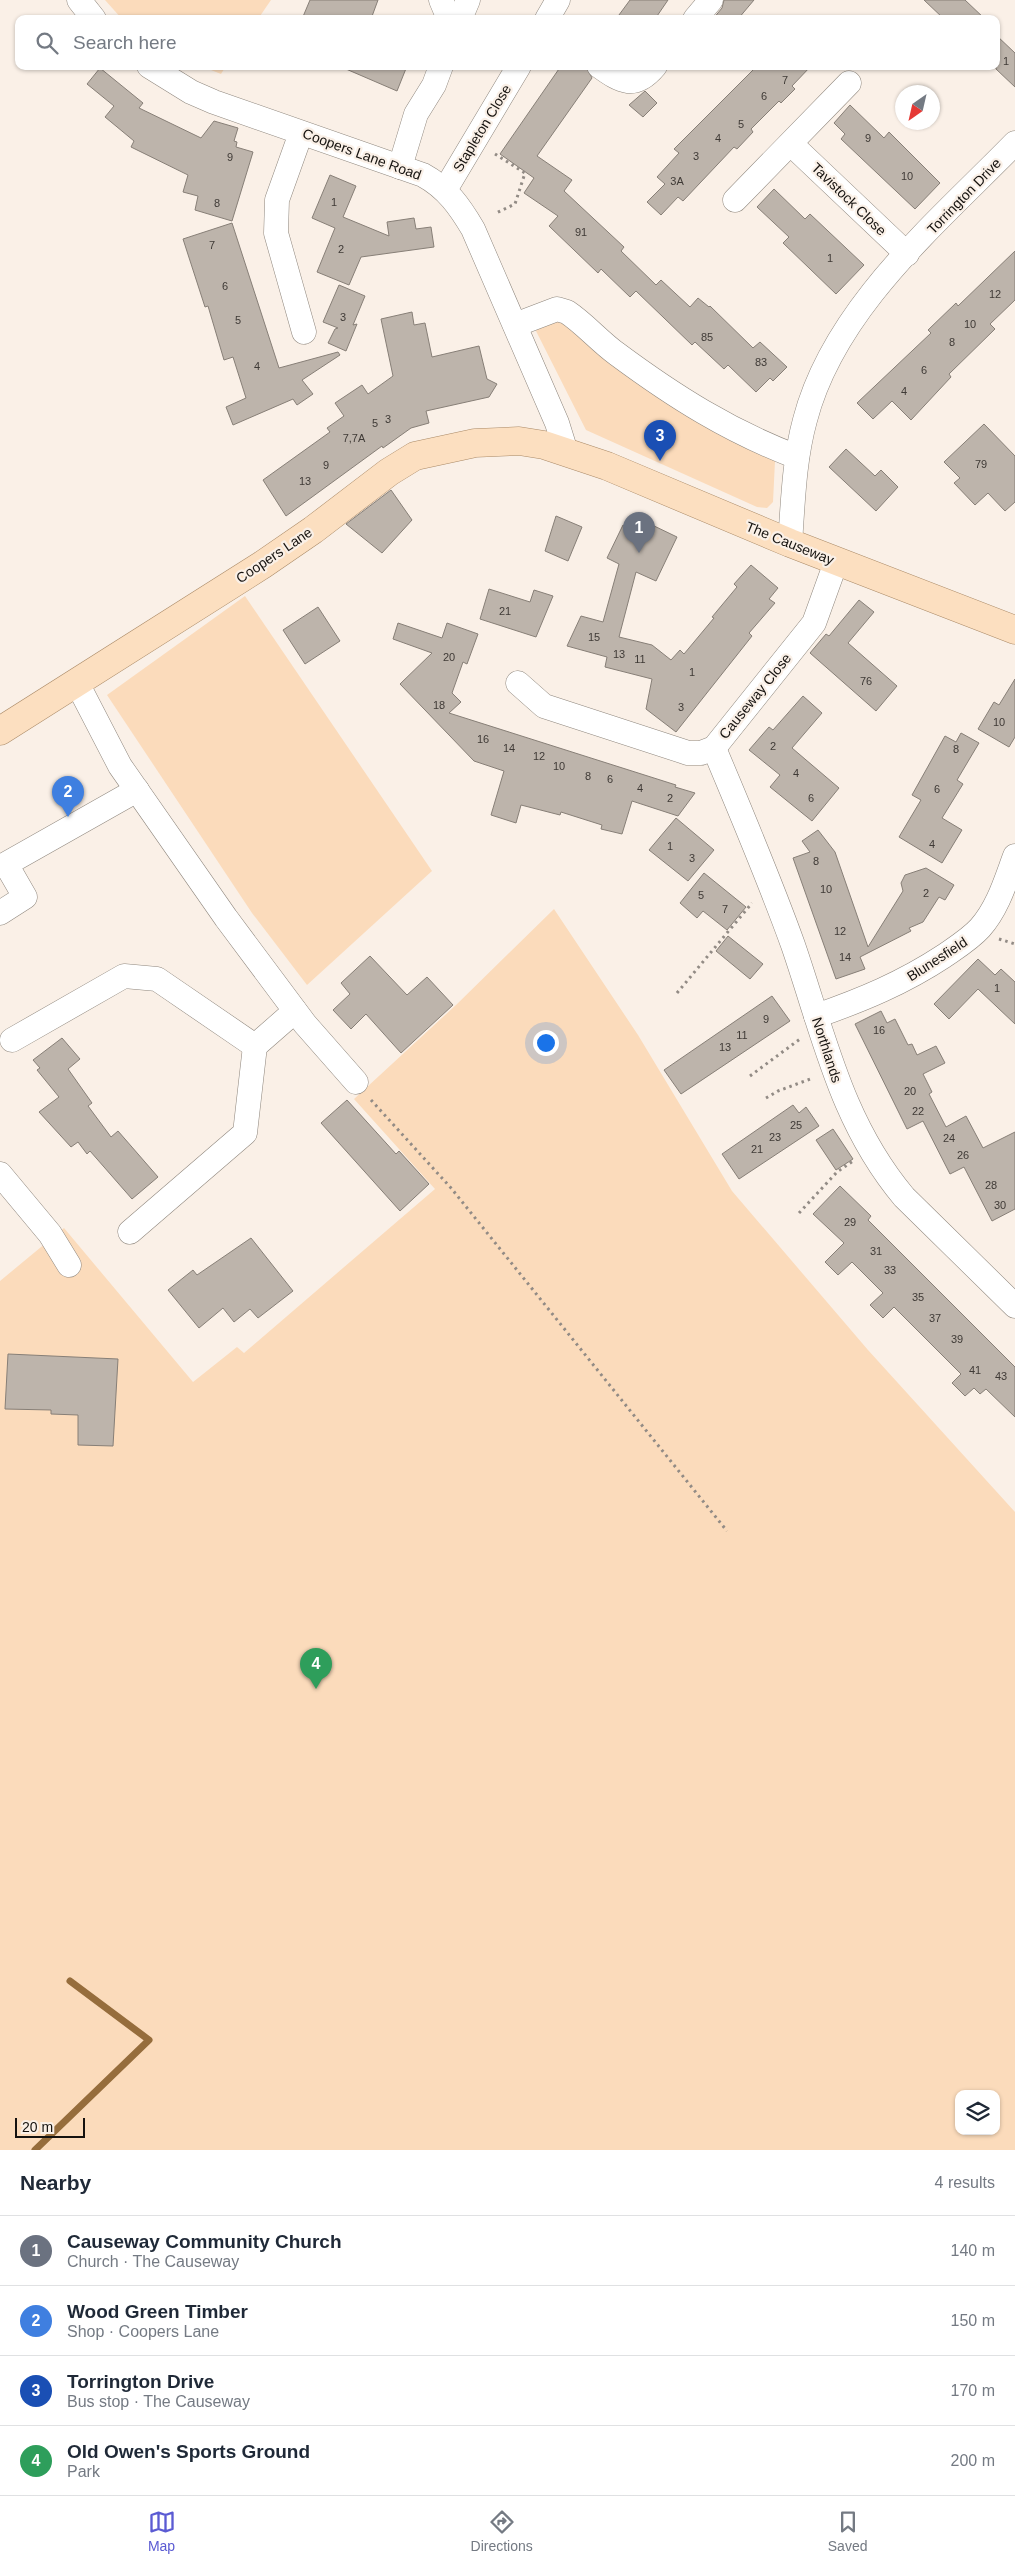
<!DOCTYPE html>
<meta charset="utf-8">
<style>
:root{--surface:#fff;--page:#f2f2f3;--text:#1f2937;--muted:#747a83;--line:#e0e1e3;--accent:#5b5bd3}
body{margin:0;font-family:Helvetica,sans-serif;background:var(--page);color:var(--text)}
.controls{position:absolute;right:15px;bottom:15px;display:grid;overflow:hidden;border-radius:10px;box-shadow:0 1px 4px #0004}
.controls button{width:45px;height:45px;display:grid;place-items:center;padding:0;border:0;border-bottom:1px solid var(--line);background:var(--surface);color:var(--text);font:25px sans-serif}
.compass{position:absolute;left:895px;top:85px;width:45px;height:45px;border-radius:50%;background:var(--surface);box-shadow:0 1px 4px #0004;rotate:214deg}
.scale{position:absolute;left:15px;bottom:12px;width:70px;box-sizing:border-box;padding-left:5px;border:2px solid #15120f;border-top:0;font-size:14px;line-height:18px;white-space:nowrap;color:#15120f;-webkit-text-stroke:4px #faf0e7;paint-order:stroke}
.you{position:absolute;left:545px;top:1042px;width:18px;height:18px;margin:-12px;border:4px solid #fff;border-radius:50%;background:#1a73e8;box-shadow:0 0 0 8px #1a73e833}
.badge{display:grid;place-items:center;width:32px;height:32px;border-radius:50%;background:var(--accent);color:#fff;font-size:16px;font-weight:700}
.pin{position:absolute;translate:-50% -41px;filter:drop-shadow(0 1px 2px #0008)}
.pin::after{content:'';position:absolute;top:26px;width:18px;height:15px;background:inherit;clip-path:polygon(0 0,100% 0,50% 100%)}
.list{margin:0;padding:0;list-style:none}
h2{display:flex;justify-content:space-between;align-items:center;height:65px;margin:0;padding:0 20px;font-size:21px}
h2 small{font-size:16px;font-weight:400;color:var(--muted)}
.list li{display:grid;grid-template-columns:32px 1fr auto;gap:15px;align-items:center;box-sizing:border-box;height:70px;padding:0 20px;border-top:1px solid var(--line)}
.list b{display:block;font-size:19px;white-space:nowrap}
.list p{margin:0;font-size:16px;white-space:nowrap;color:var(--muted)}
.list em{font-size:16px;font-style:normal;color:var(--muted)}
.icon{flex:none;width:28px;height:28px;fill:none;stroke:currentColor;stroke-width:2;stroke-linecap:round;stroke-linejoin:round}
.map{position:relative;flex:none;width:1015px;height:2150px;overflow:hidden}
.search{position:absolute;background:var(--surface);box-shadow:0 1px 4px #0004;left:15px;right:15px;top:15px;height:55px;display:flex;align-items:center;gap:12px;box-sizing:border-box;padding:0 18px;border-radius:10px;color:var(--muted);font-size:19px}
.sheet{height:345px;background:var(--surface)}
nav{display:flex;justify-content:space-around;align-items:center;box-sizing:border-box;height:70px;border-top:1px solid var(--line);background:var(--surface);font-size:14px;color:var(--muted)}
nav a{display:grid;justify-items:center;gap:2px}
nav .on{color:var(--accent)}
.map>svg:first-child{display:block}
</style>
<div class="map">
<svg width="1015" height="2150" viewBox="0 0 1015 2150">
<rect width="100%" height="100%" fill="#faf0e7"/>
<g fill="#fbdbbb" fill-rule="evenodd">
<polygon points="105,0 271,0 258,19 122,19"/>
<polygon points="201,66 226,66 221,74"/>
<path d="M558,318C589,337 611,366 641,386C684,414 730,437 775,461L773,502L767,508L757,507L586,430L536,331L539,325Z"/>
<polygon points="245,596 432,871 307,985 252,913 107,695"/>
<path d="M554,909L638,1035L732,1191L868,1350L1015,1512V2150H0V1281L64,1228L193,1382L237,1347L244,1353L435,1189L354,1099L456,1005ZM959,2094H996V2131H959Z"/>
</g>
<g fill="none" stroke-linecap="round" stroke-linejoin="round">
<polyline stroke="#966d3c" stroke-width="7" points="35,2150 149,2040 70,1981"/>
</g>
<g fill="#bdb4ab" stroke="#877f77">
<polygon points="310,0 378,0 371,19 302,19"/>
<polygon points="630,0 668,0 655,19 616,19"/>
<polygon points="724,0 754,0 738,19 713,19 722,8"/>
<polygon points="924,0 965,0 985,19 944,19"/>
<polygon points="996,35 1015,53 1015,87 996,69"/>
<polygon points="339,66 407,66 397,91"/>
<polygon points="561,66 586,66 592,78 537,156 572,180 564,191 624,247 621,251 656,285 661,280 690,307 698,298 709,307 710,306 753,348 760,342 787,367 773,381 770,378 756,392 728,365 724,369 695,342 692,345 636,291 630,297 601,269 598,273 549,226 558,216 524,193 534,178 500,154"/>
<polygon points="757,66 811,66 792,86 795,89 781,103 779,101 751,129 753,132 737,149 734,147 683,201 678,197 661,215 647,202 665,184 657,177 679,153 674,149"/>
<polygon points="100,68 143,103 139,108 201,138 214,121 238,128 234,141 237,142 236,147 253,152 232,221 195,210 198,196 183,192 188,175 131,147 134,141 105,117 114,106 87,84"/>
<polygon points="645,91 657,103 643,117 629,105"/>
<polygon points="850,105 884,138 889,132 940,183 915,209 841,139 845,134 834,123"/>
<polygon points="330,175 356,186 343,217 389,236 387,222 414,218 416,229 431,227 434,247 361,257 349,285 317,272 335,228 312,218"/>
<polygon points="774,189 805,219 810,214 864,265 836,294 783,243 789,237 757,207"/>
<polygon points="232,223 279,368 338,352 340,355 302,380 313,394 297,405 293,399 233,425 226,407 246,398 233,357 224,360 208,306 205,307 183,239"/>
<polygon points="1015,251 1015,300 990,324 995,329 949,374 951,377 911,420 892,401 873,419 857,403 931,333 928,330 956,303 958,306"/>
<polygon points="339,285 365,296 353,325 357,324 346,351 328,343 335,329 338,328 323,322"/>
<polygon points="412,312 414,325 425,323 432,357 479,346 487,379 497,384 489,397 426,411 429,423 411,428 383,448 382,446 286,516 263,480 330,432 327,428 344,416 335,403 362,385 368,394 393,376 381,319"/>
<polygon points="984,424 1015,456 1015,502 1005,511 988,493 975,505 954,483 960,478 944,462"/>
<polygon points="846,449 875,476 881,470 898,487 876,511 829,467"/>
<polygon points="391,490 412,520 382,553 346,524"/>
<polygon points="556,516 582,527 568,561 545,551"/>
<polygon points="650,524 677,537 656,581 636,572 619,637 652,645 671,660 680,650 684,654 714,618 712,617 737,587 734,584 751,565 778,588 769,599 775,603 749,633 752,636 676,732 646,709 652,679 605,667 607,657 567,646 581,616 603,622 619,564 607,558 623,525 645,536"/>
<polygon points="489,589 530,602 534,590 553,596 536,637 480,619"/>
<polygon points="859,600 874,612 848,643 897,686 876,711 810,653 826,634 829,636"/>
<polygon points="318,607 340,641 305,664 283,630"/>
<polygon points="398,623 442,638 447,623 478,634 467,664 463,662 452,693 461,702 449,713 676,785 675,787 695,793 678,816 632,801 622,834 601,829 602,825 561,812 560,815 521,805 516,823 491,815 504,771 474,761 400,684 432,653 393,639"/>
<polygon points="1015,679 1015,737 1009,747 978,729 994,702 999,705"/>
<polygon points="803,696 822,713 792,748 839,788 812,821 770,787 780,775 749,750 769,727 773,730"/>
<polygon points="961,733 979,743 957,780 963,784 942,818 962,830 942,863 899,837 921,800 912,795 945,736 956,742"/>
<polygon points="676,818 714,850 688,881 649,850"/>
<polygon points="818,830 835,852 868,947 903,891 901,883 905,875 926,868 954,885 945,900 939,897 923,922 909,928 911,931 860,957 865,969 836,979 793,858 810,852 802,841"/>
<polygon points="704,873 746,907 727,930 703,911 697,918 680,903"/>
<polygon points="728,936 763,964 750,979 716,951"/>
<polygon points="370,956 407,995 427,977 453,1005 401,1053 366,1014 351,1029 333,1010 350,994 341,983"/>
<polygon points="978,959 995,975 1001,969 1015,982 1015,1024 978,989 949,1019 934,1004"/>
<polygon points="772,996 790,1021 681,1094 664,1070"/>
<polygon points="881,1011 887,1023 895,1019 908,1045 912,1044 917,1055 936,1046 945,1063 923,1074 932,1092 929,1094 946,1127 966,1116 983,1148 1015,1132 1015,1209 992,1221 964,1167 950,1174 923,1121 907,1129 855,1024"/>
<polygon points="62,1038 80,1059 68,1069 92,1103 88,1106 111,1137 118,1131 158,1177 132,1199 90,1151 87,1154 78,1142 71,1147 39,1112 59,1097 37,1070 40,1068 33,1060"/>
<polygon points="347,1100 396,1154 399,1151 429,1184 400,1211 321,1123"/>
<polygon points="793,1105 799,1113 806,1107 819,1126 739,1179 722,1154"/>
<polygon points="833,1129 853,1159 836,1170 816,1140"/>
<polygon points="840,1186 871,1216 868,1220 1015,1367 1015,1417 986,1389 980,1394 974,1388 965,1396 952,1383 961,1374 894,1307 883,1318 870,1305 883,1293 852,1262 838,1275 825,1262 844,1243 813,1214"/>
<polygon points="251,1238 293,1291 258,1318 250,1309 234,1322 223,1308 199,1328 168,1290 193,1270 197,1275"/>
<polygon points="8,1354 118,1359 113,1446 78,1445 78,1415 51,1414 51,1410 5,1409"/>
</g>
<g fill="none" stroke-linecap="round" stroke-linejoin="round">
<g stroke="#8f877e" stroke-width="25">
<g id="minor">
<polyline points="79,0 94,19"/>
<polyline points="441,0 449,19"/>
<polyline points="460,19 468,0"/>
<polyline points="547,19 558,0"/>
<polyline points="695,19 711,0"/>
<path d="M149,66L191,92L214,102L423,175C447,188 460,207 473,229L557,423L566,452"/>
<path d="M599,66C621,82 635,90 655,66"/>
<polyline points="301,133 277,200 276,233 304,332"/>
<polyline points="791,144 907,254"/>
<polyline points="400,167 416,114 434,85 441,66"/>
<polyline points="445,190 519,66"/>
<polyline points="735,200 849,83"/>
<path d="M515,325L557,309L567,312C585,324 599,341 617,354C675,397 729,431 797,457"/>
<path d="M790,543C793,502 794,460 805,420C834,308 937,223 1015,143"/>
<polyline points="77,683 120,766 226,918 305,1024 356,1082"/>
<polyline points="518,683 544,706 688,753 701,753 714,748 814,623 836,562"/>
<path d="M714,748C741,813 769,878 793,945C824,1035 841,1122 904,1197L1015,1306"/>
<polyline points="0,913 25,897 6,864 137,790"/>
<path d="M816,1016C862,1000 903,983 944,956C957,947 970,939 980,928C998,908 1006,880 1015,856"/>
<polyline points="12,1040 124,976 157,979 255,1046 295,1011"/>
<polyline points="0,1174 50,1234 69,1265"/>
<polyline points="130,1232 245,1133 255,1046"/>
</g>
</g>
<g stroke="#aa8a67" stroke-width="29">
<polyline id="major" points="0,731 262,565 313,530 389,472 415,456 475,443 519,441 544,445 607,466 790,543 1015,630"/>
</g>
<g stroke="#928b85" stroke-width="3" stroke-dasharray="2.5 4" stroke-linecap="butt">
<polyline points="495,154 525,173 515,204 496,213"/>
<polyline points="999,939 1015,944"/>
<polyline points="677,993 752,903"/>
<polyline points="750,1076 800,1039"/>
<polyline points="766,1098 778,1091 813,1078"/>
<polyline points="371,1100 451,1188 727,1531"/>
<polyline points="799,1213 837,1172 853,1161"/>
</g>
<use href="#minor" stroke="#fff" stroke-width="24"/>
<use href="#major" stroke="#fcdfc0" stroke-width="28"/>
</g>
<g text-anchor="middle" dominant-baseline="central" stroke-width="4.5" stroke-linejoin="round" paint-order="stroke">
<g font-size="11" fill="#3f3a36">
<text x="1006" y="61">1</text>
<text x="785" y="80">7</text>
<text x="764" y="96">6</text>
<text x="741" y="124">5</text>
<text x="718" y="138">4</text>
<text x="868" y="138">9</text>
<text x="696" y="156">3</text>
<text x="230" y="157">9</text>
<text x="907" y="176">10</text>
<text x="677" y="181">3A</text>
<text x="334" y="202">1</text>
<text x="217" y="203">8</text>
<text x="581" y="232">91</text>
<text x="212" y="245">7</text>
<text x="341" y="249">2</text>
<text x="830" y="258">1</text>
<text x="225" y="286">6</text>
<text x="995" y="294">12</text>
<text x="343" y="317">3</text>
<text x="238" y="320">5</text>
<text x="970" y="324">10</text>
<text x="707" y="337">85</text>
<text x="952" y="342">8</text>
<text x="761" y="362">83</text>
<text x="257" y="366">4</text>
<text x="924" y="370">6</text>
<text x="904" y="391">4</text>
<text x="388" y="419">3</text>
<text x="375" y="423">5</text>
<text x="354" y="438">7,7A</text>
<text x="981" y="464">79</text>
<text x="326" y="465">9</text>
<text x="305" y="481">13</text>
<text x="505" y="611">21</text>
<text x="594" y="637">15</text>
<text x="619" y="654">13</text>
<text x="449" y="657">20</text>
<text x="640" y="659">11</text>
<text x="692" y="672">1</text>
<text x="866" y="681">76</text>
<text x="439" y="705">18</text>
<text x="681" y="707">3</text>
<text x="999" y="722">10</text>
<text x="483" y="739">16</text>
<text x="773" y="746">2</text>
<text x="509" y="748">14</text>
<text x="956" y="749">8</text>
<text x="539" y="756">12</text>
<text x="559" y="766">10</text>
<text x="796" y="773">4</text>
<text x="588" y="776">8</text>
<text x="610" y="779">6</text>
<text x="640" y="788">4</text>
<text x="937" y="789">6</text>
<text x="670" y="798">2</text>
<text x="811" y="798">6</text>
<text x="932" y="844">4</text>
<text x="670" y="846">1</text>
<text x="692" y="858">3</text>
<text x="816" y="861">8</text>
<text x="826" y="889">10</text>
<text x="926" y="893">2</text>
<text x="701" y="895">5</text>
<text x="725" y="909">7</text>
<text x="840" y="931">12</text>
<text x="845" y="957">14</text>
<text x="997" y="988">1</text>
<text x="766" y="1019">9</text>
<text x="879" y="1030">16</text>
<text x="742" y="1035">11</text>
<text x="725" y="1047">13</text>
<text x="910" y="1091">20</text>
<text x="918" y="1111">22</text>
<text x="796" y="1125">25</text>
<text x="775" y="1137">23</text>
<text x="949" y="1138">24</text>
<text x="757" y="1149">21</text>
<text x="963" y="1155">26</text>
<text x="991" y="1185">28</text>
<text x="1000" y="1205">30</text>
<text x="850" y="1222">29</text>
<text x="876" y="1251">31</text>
<text x="890" y="1270">33</text>
<text x="918" y="1297">35</text>
<text x="935" y="1318">37</text>
<text x="957" y="1339">39</text>
<text x="975" y="1370">41</text>
<text x="1001" y="1376">43</text>
</g>
<g font-size="14" fill="#15120f" stroke="#faf0e7">
<text transform="translate(482 128) rotate(-59)">Stapleton Close</text>
<text transform="translate(362 154) rotate(20)">Coopers Lane Road</text>
<text transform="translate(964 196) rotate(-46)">Torrington Drive</text>
<text transform="translate(849 199) rotate(44)">Tavistock Close</text>
<text transform="translate(790 543) rotate(22)">The Causeway</text>
<text transform="translate(274 555) rotate(-34)">Coopers Lane</text>
<text transform="translate(755 696) rotate(-51)">Causeway Close</text>
<text transform="translate(937 959) rotate(-33)">Blunesfield</text>
<text transform="translate(827 1050) rotate(72)">Northlands</text>
</g>
</g>
</svg>
<div class="controls">
<button><svg class="icon" aria-label="layers" viewBox="0 0 24 24"><path d="M12 4l9 5-9 5-9-5zM3 14l9 5 9-5"/></svg></button>
</div>
<svg class="compass" viewBox="-18 -18 36 36"><path d="M0-13l5 13h-10z" fill="#e53935"/><path d="M0 13l5-13h-10z" fill="#747a83"/></svg>
<div class="scale">20 m</div>
<div class="you"></div>
<div class="pin badge" style="left:639px;top:553px;background:#6b7280">1</div>
<div class="pin badge" style="left:68px;top:817px;background:#3f7fe0">2</div>
<div class="pin badge" style="left:660px;top:461px;background:#1a4fb4">3</div>
<div class="pin badge" style="left:316px;top:1689px;background:#2e9e5b">4</div>
<div class="search"><svg class="icon" aria-label="search" viewBox="0 0 24 24"><circle cx="10" cy="10" r="6"/><path d="M15 15l6 6"/></svg>Search here</div>
</div>
<section class="sheet">
<h2>Nearby<small>4 results</small></h2>
<ul class="list">
<li><span class="badge" style="background:#6b7280">1</span><div><b>Causeway Community Church</b><p>Church · The Causeway</p></div><em>140 m</em></li>
<li><span class="badge" style="background:#3f7fe0">2</span><div><b>Wood Green Timber</b><p>Shop · Coopers Lane</p></div><em>150 m</em></li>
<li><span class="badge" style="background:#1a4fb4">3</span><div><b>Torrington Drive</b><p>Bus stop · The Causeway</p></div><em>170 m</em></li>
<li><span class="badge" style="background:#2e9e5b">4</span><div><b>Old Owen's Sports Ground</b><p>Park</p></div><em>200 m</em></li>
</ul>
</section>
<nav>
<a class="on"><svg class="icon" aria-label="map" viewBox="0 0 24 24"><path d="M3 6l6-2 6 2 6-2v14l-6 2-6-2-6 2zM9 4v14M15 6v14"/></svg>Map</a>
<a><svg class="icon" aria-label="directions" viewBox="0 0 24 24"><path d="M12 3l9 9-9 9-9-9zM9 14v-3h6M13 9l2 2-2 2"/></svg>Directions</a>
<a><svg class="icon" aria-label="saved" viewBox="0 0 24 24"><path d="M7 4h10v16l-5-4-5 4z"/></svg>Saved</a>
</nav>
